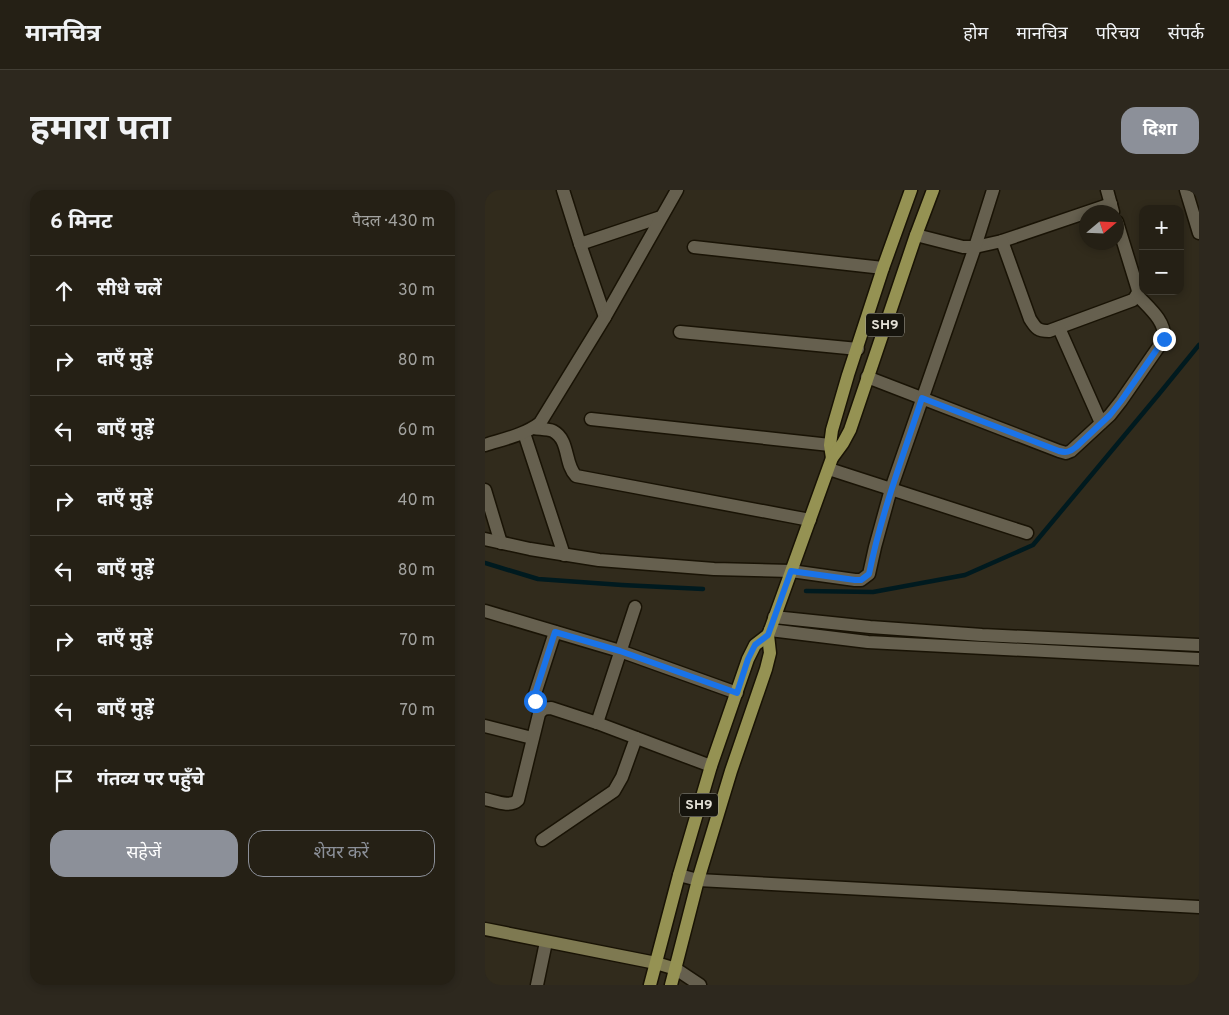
<!DOCTYPE html>
<html lang="hi">
<meta charset="utf-8">
<style>
:root{--surface:#252015;--page:#2d281e;--text:#f1f3f6;--muted:#a3a3a0;--line:#423e34;--accent:#8c9099}
body{margin:0;font-family:Overpass,"Noto Sans Devanagari",sans-serif;background:var(--page);color:var(--text)}
.controls{position:absolute;right:15px;top:15px;display:grid;overflow:hidden;border-radius:10px;box-shadow:0 2px 8px #0003}
.controls button{width:45px;height:45px;display:grid;place-items:center;padding:0;border:0;border-bottom:1px solid var(--line);background:var(--surface);color:var(--text);font:25px sans-serif}
.compass{position:absolute;left:594px;top:15px;width:45px;height:45px;border-radius:50%;background:var(--surface);box-shadow:0 2px 8px #0003;rotate:71deg}
.stop{position:absolute;width:15px;height:15px;margin:-11px;border:4px solid #1a73e8;border-radius:50%;background:#fff}
.stop.end{background:#1a73e8;border-color:#fff;box-shadow:0 1px 5px #0008}
.list{margin:0;padding:0;list-style:none}
h2{display:flex;justify-content:space-between;align-items:center;height:65px;margin:0;padding:0 20px;font-size:21px}
h2 small{font-size:16px;font-weight:400;color:var(--muted)}
.list li{display:grid;grid-template-columns:32px 1fr auto;gap:15px;align-items:center;box-sizing:border-box;height:70px;padding:0 20px;border-top:1px solid var(--line)}
.list b{display:block;font-size:19px;white-space:nowrap}
.list em{font-size:16px;font-style:normal;color:var(--muted)}
.actions{display:flex;gap:10px;padding:15px 20px}
.actions a{flex:1;padding:11px 0;border:1px solid var(--accent);border-radius:15px;text-align:center;font-size:18px;color:var(--accent)}
.actions .main{background:var(--accent);color:#fff}
.icon{flex:none;width:28px;height:28px;fill:none;stroke:currentColor;stroke-width:2;stroke-linecap:round;stroke-linejoin:round}
.map{position:relative;flex:none;width:714px;height:795px;overflow:hidden;border-radius:15px}
header{display:flex;align-items:center;gap:30px;box-sizing:border-box;height:70px;padding:0 25px;background:var(--surface);border-bottom:1px solid var(--line)}
header strong{font-size:24px}
nav{display:flex;gap:28px;margin-inline-start:auto;font-size:18px}
.intro{display:flex;align-items:center;justify-content:space-between;box-sizing:border-box;height:120px;padding:0 30px}
h1{margin:0;font-size:35px}
.button{padding:12px 22px;border-radius:15px;background:var(--accent);color:#fff;font-size:18px;font-weight:700}
main{display:flex;gap:30px;padding:0 30px}
aside{flex:1;background:var(--surface);border-radius:15px;box-shadow:0 2px 8px #0003}
.map>svg:first-child{display:block}
</style>
<header>
<strong>मानचित्र</strong>
<nav><a>होम</a><a>मानचित्र</a><a>परिचय</a><a>संपर्क</a></nav>
</header>
<div class="intro"><h1>हमारा पता</h1><a class="button">दिशा</a></div>
<main>
<aside>
<h2>6 मिनट<small>पैदल · 430 m</small></h2>
<ul class="list">
<li><svg class="icon" aria-label="ahead" viewBox="0 0 24 24"><path d="M12 20V5M6 11l6-6 6 6"/></svg><div><b>सीधे चलें</b></div><em>30 m</em></li>
<li><svg class="icon" aria-label="right" viewBox="0 0 24 24"><path d="M7 20v-9h11M14 6l5 5-5 5"/></svg><div><b>दाएँ मुड़ें</b></div><em>80 m</em></li>
<li><svg class="icon" aria-label="left" viewBox="0 0 24 24"><path d="M17 20v-9H6M10 6l-5 5 5 5"/></svg><div><b>बाएँ मुड़ें</b></div><em>60 m</em></li>
<li><svg class="icon" aria-label="right" viewBox="0 0 24 24"><path d="M7 20v-9h11M14 6l5 5-5 5"/></svg><div><b>दाएँ मुड़ें</b></div><em>40 m</em></li>
<li><svg class="icon" aria-label="left" viewBox="0 0 24 24"><path d="M17 20v-9H6M10 6l-5 5 5 5"/></svg><div><b>बाएँ मुड़ें</b></div><em>80 m</em></li>
<li><svg class="icon" aria-label="right" viewBox="0 0 24 24"><path d="M7 20v-9h11M14 6l5 5-5 5"/></svg><div><b>दाएँ मुड़ें</b></div><em>70 m</em></li>
<li><svg class="icon" aria-label="left" viewBox="0 0 24 24"><path d="M17 20v-9H6M10 6l-5 5 5 5"/></svg><div><b>बाएँ मुड़ें</b></div><em>70 m</em></li>
<li><svg class="icon" aria-label="arrive" viewBox="0 0 24 24"><path d="M6 21V4h12l-3 4 3 4H6"/></svg><div><b>गंतव्य पर पहुँचे</b></div></li>
</ul>
<div class="actions"><a class="main">सहेजें</a><a>शेयर करें</a></div>
</aside>
<div class="map">
<svg width="714" height="795" viewBox="0 0 714 795">
<rect width="100%" height="100%" fill="#312b1c"/>
<g fill="none" stroke-linecap="round" stroke-linejoin="round">
<g stroke="#001a1f" stroke-width="4.5">
<polyline points="0,373 53,389 137,395 218,399"/>
<polyline points="321,401 388,402 480,385 548,355 674,204 714,155"/>
</g>
<g stroke="#191305" stroke-width="15">
<g id="street">
<polyline points="78,0 95,54 120,127"/>
<polyline points="622,0 628,22"/>
<polyline points="701,0 714,43"/>
<polyline points="431,45 478,57 490,57 517,51 626,14"/>
<path d="M517,51L545,129C551,138 552,141 564,141L648,110C652,105 654,103 652,97L632,32"/>
<polyline points="95,54 176,27"/>
<polyline points="209,57 398,78"/>
<polyline points="574,138 616,233"/>
<polyline points="195,142 373,159"/>
<path d="M382,187L574,261L581,263L586,261L625,225L636,211L679,149C681,131 664,118 652,105"/>
<polyline points="106,229 345,255"/>
<path d="M49,238C55,239 63,239 68,241C85,250 79,274 91,286L325,330"/>
<polyline points="39,243 79,365"/>
<path d="M0,255C19,249 39,245 55,233L120,127L192,0"/>
<polyline points="344,279 542,343"/>
<polyline points="0,300 16,353"/>
<polyline points="0,349 45,359 114,370 229,379 306,381 370,390 376,390 384,384 390,357 406,299 490,57 508,0"/>
<polyline points="0,421 135,461 252,503"/>
<polyline points="289,427 385,437 497,445 714,455"/>
<polyline points="285,440 383,452 714,469"/>
<polyline points="57,520 52,514 49,507 70,442"/>
<polyline points="112,533 150,417"/>
<polyline points="0,536 47,548"/>
<path d="M0,609C10,611 25,618 33,610L54,524C57,519 60,518 66,518L112,533L226,576"/>
<polyline points="57,650 129,601 137,587 151,548"/>
<polyline points="194,685 213,690 714,717"/>
<polyline points="191,779 215,795"/>
<polyline points="52,795 61,752"/>
</g>
</g>
<g stroke="#191305" stroke-width="15">
<polyline id="secondary" points="0,739 171,773 191,779"/>
</g>
<g stroke="#191305" stroke-width="15">
<g id="primary">
<polyline points="347,268 345,255 347,240 363,185 398,78 426,0"/>
<polyline points="165,795 194,685 226,576 263,469 270,455 283,445"/>
<polyline points="186,795 213,690 246,581 281,479 285,463 283,445 285,440 347,268 358,253 365,240 431,45 448,0"/>
</g>
</g>
<use href="#street" stroke="#66604f" stroke-width="12"/>
<use href="#secondary" stroke="#7e7951" stroke-width="12"/>
<use href="#primary" stroke="#959253" stroke-width="12"/>
</g>
<g fill="none" stroke-linecap="round" stroke-linejoin="round">
<path stroke="#1a73e8" stroke-width="6" d="M50,511L49,507L70,442L135,461L252,503L263,469L270,455L283,445L306,381L370,390H376L384,384C396,324 418,266 437,208L574,261C581,263 585,262 591,257L625,225L636,211L679,149"/>
</g>
<g text-anchor="middle" dominant-baseline="central" stroke-width="4.5" stroke-linejoin="round" paint-order="stroke">
<g fill="#16140d" stroke="#a6a49a" stroke-width="1">
<rect x="381" y="123.5" width="38" height="23" rx="4"/>
<rect x="195" y="603.5" width="38" height="23" rx="4"/>
</g>
<g font-size="14" font-weight="bold" fill="#e4e1d7">
<text x="400" y="135">SH9</text>
<text x="214" y="615">SH9</text>
</g>
</g>
</svg>
<div class="controls">
<button>+</button>
<button>−</button>
</div>
<svg class="compass" viewBox="-18 -18 36 36"><path d="M0-13l5 13h-10z" fill="#e53935"/><path d="M0 13l5-13h-10z" fill="#a3a3a0"/></svg>
<div class="stop" style="left:50px;top:511px"></div>
<div class="stop end" style="left:679px;top:149px"></div>
</div>
</main>
